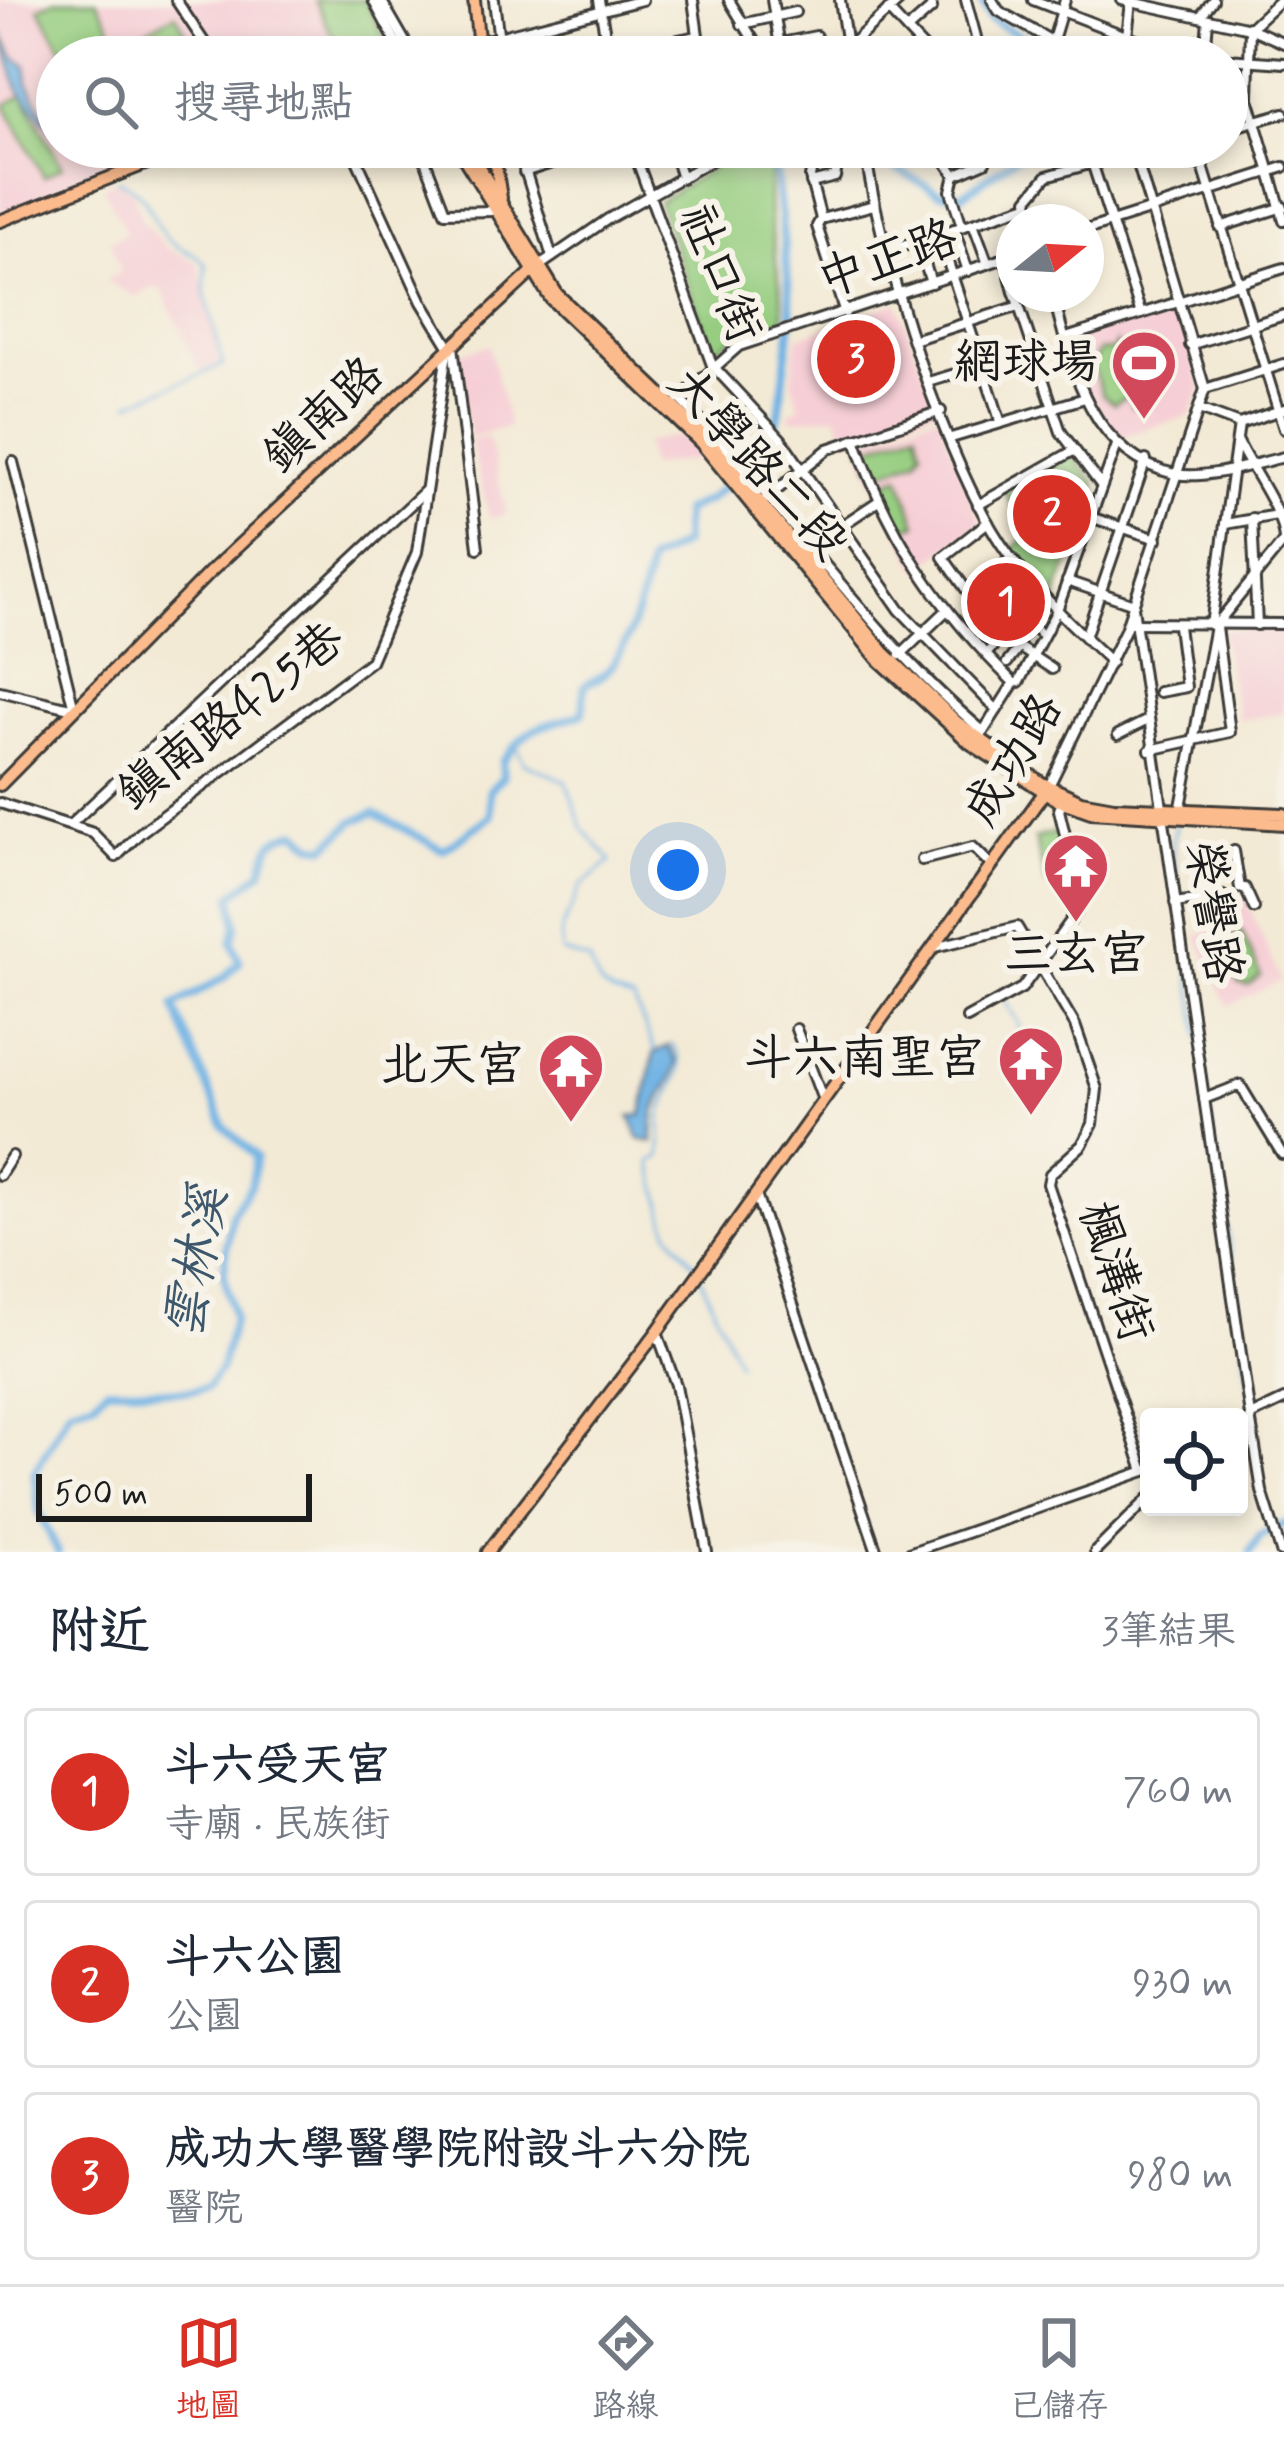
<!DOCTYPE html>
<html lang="zh-TW">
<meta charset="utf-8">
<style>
:root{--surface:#fff;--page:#f6f6f7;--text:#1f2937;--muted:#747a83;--line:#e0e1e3;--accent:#d93025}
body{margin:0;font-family:Mynerve,"LXGW WenKai TC",sans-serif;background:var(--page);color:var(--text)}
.controls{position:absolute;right:36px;bottom:36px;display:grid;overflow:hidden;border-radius:12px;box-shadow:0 6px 18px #0003}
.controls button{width:108px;height:108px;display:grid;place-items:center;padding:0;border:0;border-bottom:3px solid var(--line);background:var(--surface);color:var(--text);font:60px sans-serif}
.compass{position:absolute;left:996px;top:204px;width:108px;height:108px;border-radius:50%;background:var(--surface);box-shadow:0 6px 18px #0003;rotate:72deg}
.scale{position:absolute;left:36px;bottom:30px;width:276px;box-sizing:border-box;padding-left:12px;border:6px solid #1c1c1c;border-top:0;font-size:33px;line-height:42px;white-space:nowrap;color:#1c1c1c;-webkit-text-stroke:9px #f7f3e8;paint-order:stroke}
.you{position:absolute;left:678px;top:870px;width:42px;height:42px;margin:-30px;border:9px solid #fff;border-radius:50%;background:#1a73e8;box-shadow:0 0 0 18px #1a73e833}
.badge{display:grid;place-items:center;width:78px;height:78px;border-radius:50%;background:var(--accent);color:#fff;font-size:39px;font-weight:700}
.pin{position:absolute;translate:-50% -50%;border:6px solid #fff;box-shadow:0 3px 12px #0006}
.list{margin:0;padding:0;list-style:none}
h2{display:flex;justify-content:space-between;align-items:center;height:156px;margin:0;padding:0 48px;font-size:51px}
h2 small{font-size:39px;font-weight:400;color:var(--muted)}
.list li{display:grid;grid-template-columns:78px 1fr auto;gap:36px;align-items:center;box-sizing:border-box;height:168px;margin:0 24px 24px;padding:0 24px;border:3px solid var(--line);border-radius:12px}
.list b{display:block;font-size:45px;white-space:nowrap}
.list p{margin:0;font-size:39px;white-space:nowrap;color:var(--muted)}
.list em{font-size:39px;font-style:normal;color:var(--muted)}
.icon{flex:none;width:66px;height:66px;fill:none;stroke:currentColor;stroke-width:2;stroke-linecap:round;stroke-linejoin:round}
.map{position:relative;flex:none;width:1284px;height:1552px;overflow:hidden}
.search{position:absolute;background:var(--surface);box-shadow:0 6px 18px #0003;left:36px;right:36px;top:36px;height:132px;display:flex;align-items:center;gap:30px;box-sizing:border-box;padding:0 42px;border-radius:66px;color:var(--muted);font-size:45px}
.sheet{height:732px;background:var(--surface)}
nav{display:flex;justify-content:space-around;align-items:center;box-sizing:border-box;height:168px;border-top:3px solid var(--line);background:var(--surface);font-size:33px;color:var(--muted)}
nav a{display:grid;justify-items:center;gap:6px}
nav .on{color:var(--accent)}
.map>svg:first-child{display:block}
</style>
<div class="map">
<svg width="1284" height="1552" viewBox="0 0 1284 1552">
<rect width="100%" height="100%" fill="#f7f3e8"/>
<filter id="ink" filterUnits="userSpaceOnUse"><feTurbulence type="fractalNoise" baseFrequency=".00833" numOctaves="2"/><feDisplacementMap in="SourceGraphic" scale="24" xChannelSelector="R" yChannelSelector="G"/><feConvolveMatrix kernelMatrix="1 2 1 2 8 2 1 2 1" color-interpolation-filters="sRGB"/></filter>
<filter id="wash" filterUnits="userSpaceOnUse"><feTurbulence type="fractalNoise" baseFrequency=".004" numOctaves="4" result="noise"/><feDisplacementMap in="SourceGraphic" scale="48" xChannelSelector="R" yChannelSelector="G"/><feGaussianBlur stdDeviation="2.7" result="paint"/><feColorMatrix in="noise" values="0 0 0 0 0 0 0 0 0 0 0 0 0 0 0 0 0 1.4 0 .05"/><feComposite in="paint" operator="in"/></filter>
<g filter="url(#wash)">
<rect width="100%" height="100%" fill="#f3ead5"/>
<g fill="#f6cfd6">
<polygon points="0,0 365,0 394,54 57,57 57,147 172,147 0,214"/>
<polygon points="522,147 597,147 597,148 528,169"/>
<polygon points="116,181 133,192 143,222 168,249 197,262 213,319 219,361 215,366 199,370 162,291 155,287 135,297 105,280 121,272 110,241 126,233 103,186"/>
<polygon points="897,302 936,406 932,411 846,440 837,415 791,420 789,412 800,407 792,383 797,337"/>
<polygon points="1175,307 1202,386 1190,416 1113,439 1091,406 1074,355 1085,351 1080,336"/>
<polygon points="489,345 509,427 469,438 458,353"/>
<polygon points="938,414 981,523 918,570 879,496 858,442"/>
<polygon points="682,435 705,458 649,466 645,442"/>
<polygon points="488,437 507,514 490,519 470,441"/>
<polygon points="1284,627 1284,713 1238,720 1221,631"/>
<polygon points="1245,897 1281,981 1228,1006 1197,936 1230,920 1231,900"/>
</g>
<g fill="#96cd80" stroke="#59744e" stroke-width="3">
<polygon points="54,0 97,0 115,35 67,57 39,8"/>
<polygon points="315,0 365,0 394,57 353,57 332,35"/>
<polygon points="176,14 187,35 145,57 120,57 115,47"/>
<polygon points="23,95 62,167 44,177 5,105"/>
<path d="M746,147H778C756,202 782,265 784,321L735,336L712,351L658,202Z"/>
<polygon points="941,147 982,147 982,161 958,169"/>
<polygon points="1116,343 1137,405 1132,407 1128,396 1114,404 1102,395 1092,365 1099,351 1113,350"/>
<polygon points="917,430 922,449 917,459 886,471 870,466 870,453 863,449"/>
<polygon points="1070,454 1096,483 1053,606 1009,550 1031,535 1005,493"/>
<polygon points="900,476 917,524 900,530 879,484"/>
<polygon points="1060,831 1071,877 1046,884 1035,838"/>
<polygon points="1241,930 1261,976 1248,986 1238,983 1221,945"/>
</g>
<g fill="#6fb2e4" stroke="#466780" stroke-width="3">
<polygon points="0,29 14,57 27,65 28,84 55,134 18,89"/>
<path d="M668,1046L677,1062C670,1097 651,1091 653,1142L640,1139L630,1116L642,1115L654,1053Z"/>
</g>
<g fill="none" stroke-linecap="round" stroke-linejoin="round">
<g stroke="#6fb2e4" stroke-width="3">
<polyline points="87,175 99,169 110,175"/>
<path d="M118,180C158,197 145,222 174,244C186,253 198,253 206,265L205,291L223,365L130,403"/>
<path d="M516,745L524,763L566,781L583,829L611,861L581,886L561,931L562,952L590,961C598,989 605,993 634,1001L655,1050"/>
<polyline points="1177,819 1172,847 1180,898"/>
<polyline points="1181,908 1253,1409"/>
<polyline points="1005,1001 1019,1024 1020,1040"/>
<path d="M672,1044C693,1073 666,1087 661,1117C659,1131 663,1144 660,1158L651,1162L669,1232L697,1267"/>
<polyline points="700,1276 738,1363"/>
</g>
<g stroke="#6fb2e4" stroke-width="8">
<polyline points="981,0 991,20 1060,57"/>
<polyline points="856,147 940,193 962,195 1031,147"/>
<path d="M58,1552L39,1512L34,1473L70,1408L94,1401L107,1388C141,1387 174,1395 207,1388L220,1369L234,1318L224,1274L226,1250L232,1213L251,1185L256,1157L224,1126L174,1006L223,978L240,962L232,942L237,925L232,896L262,871C269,845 268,840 297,831L312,845L326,847L354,821L374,813L443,850L491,816L489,791L503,777L502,761C537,718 540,730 583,713L584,686C588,682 595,680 600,677C627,660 644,592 649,562L683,544L684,511L708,500L751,463L770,441L779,415L792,315L776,173L786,147"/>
<polyline points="1250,1552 1260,1536 1284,1524"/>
</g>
</g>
</g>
<g filter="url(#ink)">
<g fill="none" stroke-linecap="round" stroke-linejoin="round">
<g stroke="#3c3b38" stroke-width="14">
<g id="minor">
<polyline points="176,0 214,57"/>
<polyline points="373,0 404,57"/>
<polyline points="381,0 414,57"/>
<polyline points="494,0 501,57"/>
<polyline points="599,0 608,52"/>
<polyline points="693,0 701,57"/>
<polyline points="729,0 754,41 740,51 745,57"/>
<polyline points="772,0 782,57"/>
<polyline points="840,0 847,46 857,57"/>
<polyline points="966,0 976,37 970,57"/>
<polyline points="992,0 999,11 1080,57"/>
<polyline points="1033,0 1157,48 1217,57"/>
<polyline points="1122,0 1250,28 1284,43"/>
<polyline points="1280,0 1250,28 1248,98 1284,220"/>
<polyline points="888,10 932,57"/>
<polyline points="1200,17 1213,0"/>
<polyline points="742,24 795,12"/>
<polyline points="907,30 932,8 930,0"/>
<polyline points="1127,36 1131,2"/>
<polyline points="761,47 816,36"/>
<polyline points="420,57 642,0"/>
<polyline points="591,57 698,36"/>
<polyline points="837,57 900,0"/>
<polyline points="1048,57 1065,0"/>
<polyline points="1205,57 1208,19"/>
<polyline points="1227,59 1284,63"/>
<polyline points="1227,99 1248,98"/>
<polyline points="1227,129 1284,113"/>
<polyline points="351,147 422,302 450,348"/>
<polyline points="420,147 445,212 495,211"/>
<polyline points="518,147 552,257"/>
<polyline points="632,147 712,365 781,439 900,610 997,710"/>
<polyline points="672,147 682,178"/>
<polyline points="816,147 810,177 821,219 817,226 845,313"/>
<path d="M865,147C877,248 948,474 1009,555C1039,594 1075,628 1111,662"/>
<polyline points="936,147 955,175"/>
<polyline points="1087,147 1141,314"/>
<polyline points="1197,147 1284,429"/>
<polyline points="524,172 580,154"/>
<polyline points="811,183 835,177 838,161"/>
<polyline points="821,219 874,205"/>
<polyline points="1032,222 1028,199 1047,176 1149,147"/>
<polyline points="973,223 988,264"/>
<polyline points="962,226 951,191 955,175 985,162 987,147"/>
<polyline points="1220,227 1283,207"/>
<polyline points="954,229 968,271"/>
<polyline points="1086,230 1284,167"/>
<polyline points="939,235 1001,423"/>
<polyline points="918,242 931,283"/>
<polyline points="888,251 1028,205"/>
<polyline points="1006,259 1014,292"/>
<polyline points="538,267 608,219 735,147"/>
<polyline points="1015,294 1061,432 1101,485"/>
<path d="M1053,294C1071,366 1090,455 1175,474C1207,480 1253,464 1284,457"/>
<polyline points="1066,338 1284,268"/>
<polyline points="916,339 1019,306"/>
<polyline points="1190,345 1284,315"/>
<polyline points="453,346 478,548"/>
<polyline points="928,382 982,366"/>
<polyline points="1205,389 1284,364"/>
<path d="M679,398C786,505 867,634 983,731"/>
<polyline points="679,399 739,346 1014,255"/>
<polyline points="1199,409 1239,424 1284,409"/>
<polyline points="951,438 1085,398"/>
<path d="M855,439C889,537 940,611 1014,683L983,732"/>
<path d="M1237,440C1252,472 1281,507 1284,539"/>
<polyline points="762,502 828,449 941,411"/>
<polyline points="978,505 1073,451"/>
<polyline points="1090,517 1157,539"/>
<polyline points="1252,518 1257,625"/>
<polyline points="988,522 943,557 970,595 1011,558"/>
<polyline points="1225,524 1283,514"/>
<polyline points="811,546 877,502"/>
<polyline points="1067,581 1134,604"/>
<polyline points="1133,607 1250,1416 1262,1491 1281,1552"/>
<polyline points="1018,616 1043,635"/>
<polyline points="1130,623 1284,624"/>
<polyline points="1211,625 1239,424"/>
<polyline points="1002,636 1052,669"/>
<polyline points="1085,637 1146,460"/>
<polyline points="989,651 1039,590"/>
<polyline points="900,655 945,612"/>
<polyline points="1007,663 1018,649"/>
<polyline points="1019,682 1057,610 1117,445"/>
<polyline points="0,691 74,709 13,462"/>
<polyline points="1159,692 1186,687 1178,626"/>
<polyline points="1118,735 1146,721"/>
<polyline points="1150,750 1230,732 1216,627"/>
<polyline points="1049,786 1125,630 1205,389 1134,151"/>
<polyline points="0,803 93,833 116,857 140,833 371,661 417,552 447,353"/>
<polyline points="1180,812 1215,626 1284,541"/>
<polyline points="71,824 425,491"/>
<polyline points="1234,851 1240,888 1245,888 1254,908"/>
<polyline points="922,860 973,847 992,866"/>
<polyline points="1175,903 1223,896"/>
<polyline points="935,947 1017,927 1075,1025 1097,1089 1093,1124 1082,1145 1050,1174 1048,1184 1144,1471"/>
<polyline points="967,1018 1022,988 1077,912 1081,901 1059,810 1063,800"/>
<polyline points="796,1029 823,1100"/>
<polyline points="1204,1099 1240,1085 1282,1154"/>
<polyline points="0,1175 12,1156"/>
<polyline points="756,1195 877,1552"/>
<polyline points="657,1332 676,1385 707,1552"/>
<polyline points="1250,1416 1284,1400"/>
<polyline points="911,1552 1148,1470"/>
<polyline points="1095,1552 1149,1498"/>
</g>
</g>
<g stroke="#3c3b38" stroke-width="16">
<g id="major">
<polyline points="474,0 480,57"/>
<polyline points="457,147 551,299 701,443 878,659 970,743 1057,800 1091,812 1284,824"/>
<polyline points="467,147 557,294 708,439 884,652 957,722 1042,783 1081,801 1114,807 1284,814"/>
<polyline points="493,147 501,198"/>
<polyline points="0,221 188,147"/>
<polyline points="0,785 209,573 533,271"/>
<polyline points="488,1552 657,1332 1046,790"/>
</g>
</g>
<use href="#minor" stroke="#fff" stroke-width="8"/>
<use href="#major" stroke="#fbbb8d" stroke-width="10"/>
</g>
</g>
<defs>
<g id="stadium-pin" transform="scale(3.45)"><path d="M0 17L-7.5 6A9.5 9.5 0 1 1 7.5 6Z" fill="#d1495b" stroke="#f7f3e8"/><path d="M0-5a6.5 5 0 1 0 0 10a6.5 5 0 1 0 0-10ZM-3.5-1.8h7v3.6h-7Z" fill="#fff"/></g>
<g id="temple-pin" transform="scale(3.45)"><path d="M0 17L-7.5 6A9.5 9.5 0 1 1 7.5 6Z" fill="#d1495b" stroke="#f7f3e8"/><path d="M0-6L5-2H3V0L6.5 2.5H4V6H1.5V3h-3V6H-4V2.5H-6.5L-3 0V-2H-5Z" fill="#fff"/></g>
</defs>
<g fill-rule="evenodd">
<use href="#stadium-pin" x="1144" y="363"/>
<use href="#temple-pin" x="1076" y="866"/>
<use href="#temple-pin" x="1031" y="1059"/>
<use href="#temple-pin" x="571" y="1066"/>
</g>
<g text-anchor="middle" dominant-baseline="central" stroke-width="12" stroke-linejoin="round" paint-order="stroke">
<g font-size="48" fill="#1c1c1c" stroke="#f7f3e8">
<text transform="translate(888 260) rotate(-19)">中正路</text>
<text transform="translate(719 274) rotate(68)">社口街</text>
<text transform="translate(324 416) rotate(-43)">鎮南路</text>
<text transform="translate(757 464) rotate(48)">大學路二段</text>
<text transform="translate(231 717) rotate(-38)">鎮南路425巷</text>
<text transform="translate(1014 760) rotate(-59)">成功路</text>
<text transform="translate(1212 912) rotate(81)">榮譽路</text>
<text transform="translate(1115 1272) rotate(72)">楓溝街</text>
</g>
<g font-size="48" fill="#1c1c1c" stroke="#f7f3e8" text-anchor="end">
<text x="1098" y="363">網球場</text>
<text x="1076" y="955" text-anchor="middle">三玄宮</text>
<text x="984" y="1059">斗六南聖宮</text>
<text x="524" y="1066">北天宮</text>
</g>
<g font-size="51" font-style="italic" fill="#3d586c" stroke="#f7f3e8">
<text transform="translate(198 1263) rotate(-80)">雲林溪</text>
</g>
</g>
</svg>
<div class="controls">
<button><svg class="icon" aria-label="locate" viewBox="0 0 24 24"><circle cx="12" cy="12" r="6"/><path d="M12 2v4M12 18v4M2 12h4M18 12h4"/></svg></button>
</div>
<svg class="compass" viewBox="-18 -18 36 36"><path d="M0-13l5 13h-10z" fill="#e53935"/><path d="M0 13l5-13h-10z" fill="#747a83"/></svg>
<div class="scale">500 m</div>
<div class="you"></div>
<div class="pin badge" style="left:1006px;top:602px">1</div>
<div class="pin badge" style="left:1052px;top:514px">2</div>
<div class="pin badge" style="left:856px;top:359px">3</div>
<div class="search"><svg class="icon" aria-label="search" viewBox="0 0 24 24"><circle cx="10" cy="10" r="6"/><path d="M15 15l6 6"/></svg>搜尋地點</div>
</div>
<section class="sheet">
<h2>附近<small>3筆結果</small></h2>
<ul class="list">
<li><span class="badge">1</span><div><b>斗六受天宮</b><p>寺廟 · 民族街</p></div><em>760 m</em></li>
<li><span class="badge">2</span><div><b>斗六公園</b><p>公園</p></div><em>930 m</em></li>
<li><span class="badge">3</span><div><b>成功大學醫學院附設斗六分院</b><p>醫院</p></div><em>980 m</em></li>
</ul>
</section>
<nav>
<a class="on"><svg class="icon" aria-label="map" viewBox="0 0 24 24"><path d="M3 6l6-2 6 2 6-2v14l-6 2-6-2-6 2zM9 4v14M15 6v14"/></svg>地圖</a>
<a><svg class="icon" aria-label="directions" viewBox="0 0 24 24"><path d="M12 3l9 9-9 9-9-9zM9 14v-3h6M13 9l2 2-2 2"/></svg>路線</a>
<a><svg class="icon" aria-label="saved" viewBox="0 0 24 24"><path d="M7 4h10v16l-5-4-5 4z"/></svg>已儲存</a>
</nav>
